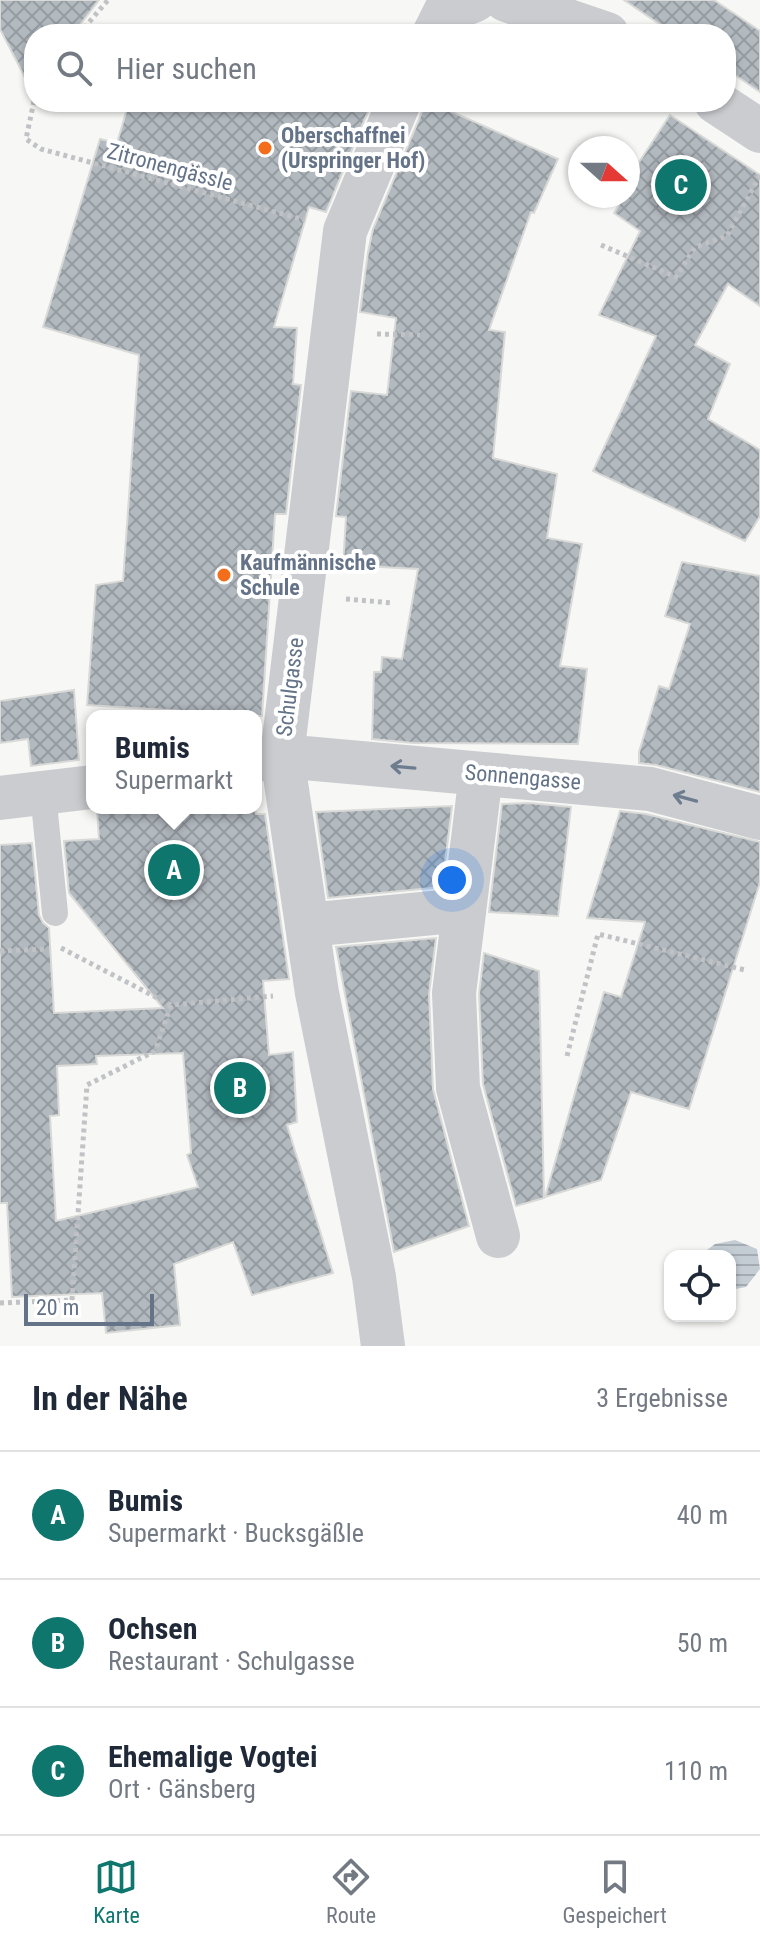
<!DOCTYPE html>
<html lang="de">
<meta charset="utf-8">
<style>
:root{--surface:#fff;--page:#f6f6f7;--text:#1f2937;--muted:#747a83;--line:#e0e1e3;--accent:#0f766e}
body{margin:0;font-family:"Roboto Condensed",sans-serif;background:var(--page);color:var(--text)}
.controls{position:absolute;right:24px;bottom:24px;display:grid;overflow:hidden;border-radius:16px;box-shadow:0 2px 6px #0004}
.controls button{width:72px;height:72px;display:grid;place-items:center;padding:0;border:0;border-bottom:2px solid var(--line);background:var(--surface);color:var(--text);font:40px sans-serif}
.compass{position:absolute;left:568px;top:136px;width:72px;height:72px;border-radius:50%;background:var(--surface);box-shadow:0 2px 6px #0004;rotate:111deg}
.scale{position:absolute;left:24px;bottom:20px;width:130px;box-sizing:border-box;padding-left:8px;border:4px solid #647388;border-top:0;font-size:22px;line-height:28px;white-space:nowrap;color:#647388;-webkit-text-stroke:6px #fff;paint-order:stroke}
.you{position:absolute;left:452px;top:880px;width:28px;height:28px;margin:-20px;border:6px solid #fff;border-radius:50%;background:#1a73e8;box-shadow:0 0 0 12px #1a73e833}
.badge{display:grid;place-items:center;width:52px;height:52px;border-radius:50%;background:var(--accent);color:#fff;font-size:26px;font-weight:700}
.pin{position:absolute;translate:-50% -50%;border:4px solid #fff;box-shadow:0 2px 8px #0006}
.popup{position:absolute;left:86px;top:710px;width:176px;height:104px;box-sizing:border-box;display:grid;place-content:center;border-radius:16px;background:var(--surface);filter:drop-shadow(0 2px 6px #0005);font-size:26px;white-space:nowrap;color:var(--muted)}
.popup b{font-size:30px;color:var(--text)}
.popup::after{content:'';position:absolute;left:50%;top:100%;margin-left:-16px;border:16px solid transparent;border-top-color:var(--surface)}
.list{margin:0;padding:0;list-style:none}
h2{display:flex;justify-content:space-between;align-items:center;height:104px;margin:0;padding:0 32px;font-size:34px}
h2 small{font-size:26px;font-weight:400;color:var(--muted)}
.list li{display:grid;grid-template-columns:52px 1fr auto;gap:24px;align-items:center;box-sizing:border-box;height:128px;padding:0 32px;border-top:2px solid var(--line)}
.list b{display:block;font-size:30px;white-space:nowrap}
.list p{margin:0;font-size:26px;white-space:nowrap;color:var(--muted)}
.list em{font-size:26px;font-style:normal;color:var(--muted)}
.icon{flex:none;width:44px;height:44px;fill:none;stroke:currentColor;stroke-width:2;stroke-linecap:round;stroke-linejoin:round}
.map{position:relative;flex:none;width:760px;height:1346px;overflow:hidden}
.search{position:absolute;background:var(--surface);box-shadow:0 2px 6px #0004;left:24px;right:24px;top:24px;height:88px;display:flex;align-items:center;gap:20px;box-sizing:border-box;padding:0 28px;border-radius:32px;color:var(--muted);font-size:30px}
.sheet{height:488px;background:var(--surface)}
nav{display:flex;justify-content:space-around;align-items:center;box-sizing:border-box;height:112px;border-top:2px solid var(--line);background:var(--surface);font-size:22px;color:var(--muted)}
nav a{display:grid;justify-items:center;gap:4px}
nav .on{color:var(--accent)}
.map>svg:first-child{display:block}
</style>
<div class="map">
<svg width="760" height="1346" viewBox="0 0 760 1346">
<defs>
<pattern id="water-rules" width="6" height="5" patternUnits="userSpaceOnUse" patternTransform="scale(2)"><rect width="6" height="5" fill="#c5cdd4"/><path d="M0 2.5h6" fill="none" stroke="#a4abb2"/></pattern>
<pattern id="building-cross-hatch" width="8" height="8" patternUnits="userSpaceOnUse" patternTransform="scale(2)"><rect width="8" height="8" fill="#b2b9bf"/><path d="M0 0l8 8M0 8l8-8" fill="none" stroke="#949ba1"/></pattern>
</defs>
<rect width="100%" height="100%" fill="#f7f8f5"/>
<polygon fill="url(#water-rules)" points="735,1240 757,1249 760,1269 746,1287 730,1290 730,1256 699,1256 715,1244"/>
<g fill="url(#building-cross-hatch)" stroke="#d9dad7" stroke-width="2" fill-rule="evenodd">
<polygon points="0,0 99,0 73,34 34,34 34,95 0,29"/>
<polygon points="624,0 714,0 760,31 760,92 726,69 726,34 674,34"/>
<polygon points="129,102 372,102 326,212 309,207 274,327 297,328 293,384 301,385 286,514 275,514 262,716 87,705 96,585 123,581 139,355 43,327 100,139 117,143"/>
<polygon points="423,102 430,102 558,159 534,213 531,212 489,330 505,332 493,458 557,474 547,538 582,544 560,666 587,669 578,744 413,743 372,739 374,672 381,672 382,657 402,659 418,569 343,565 346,517 336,516 351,391 387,395 396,318 360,312 368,252 373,229 422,112"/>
<polygon points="670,115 760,175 760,306 728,284 695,345 730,364 708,419 760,450 760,516 745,541 593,471 656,336 599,315 640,231 614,213 624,196 628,196 628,179"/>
<polygon points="682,562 760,576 760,792 656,765 639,763 639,752 659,686 669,689 690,624 665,616"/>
<polygon points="74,690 79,760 31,766 28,739 0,743 0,701"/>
<polygon points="529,803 571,807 558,916 489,912 502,804"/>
<polygon points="452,806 442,887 328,898 316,812"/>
<path d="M105,808H174V812L255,808L256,814H265L289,979L263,981L269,1055L293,1052L297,1122L287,1125L333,1273L252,1295L233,1242L174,1264L180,1325L106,1333L102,1293L12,1297L7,1203H0V845L32,843L39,915L43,923L49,928L54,1013L163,1008L69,893L64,841L99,839L97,811ZM183,1053L191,1153L187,1155L198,1187L56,1221L50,1116L59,1115L57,1066L97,1064L96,1056Z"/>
<polygon points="620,811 646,814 760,842 760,882 689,1109 631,1092 601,1180 545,1197 604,992 621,997 645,922 587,918"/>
<polygon points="436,938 429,994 433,1089 469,1226 394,1252 336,947"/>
<polygon points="484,953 539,971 544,1198 516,1206 483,1084 479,994"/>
</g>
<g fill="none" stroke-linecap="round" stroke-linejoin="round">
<g stroke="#c0c2c5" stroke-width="5" stroke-dasharray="4 4" stroke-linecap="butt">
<polyline points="79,34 108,0"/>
<polyline points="34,101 26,139 41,149 305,220"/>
<polyline points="601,245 676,277 695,247 727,236 760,175"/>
<polyline points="377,334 420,335"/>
<polyline points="346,599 393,603"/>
<polyline points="61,948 171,1005 273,996"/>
<polyline points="0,951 47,949"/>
<polyline points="567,1056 598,934 745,970"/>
<polyline points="0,1303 72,1300 87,1085 155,1051 171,1005"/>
</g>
<polyline stroke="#caccd0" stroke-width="26" points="43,793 55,913"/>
<g stroke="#caccd0" stroke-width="44">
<polyline points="506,0 607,34"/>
<polyline points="434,34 445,12 475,0"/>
<polyline points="716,102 760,131"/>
<polyline points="256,760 282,756 650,789 760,818"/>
<polyline points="481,774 454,993 458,1088 498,1236"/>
<polyline points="0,798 92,787"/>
<polyline points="307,925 464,910"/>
<polyline points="383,1346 374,1277 317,993 282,756 345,231 399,102"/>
</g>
</g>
<defs><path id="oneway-shaft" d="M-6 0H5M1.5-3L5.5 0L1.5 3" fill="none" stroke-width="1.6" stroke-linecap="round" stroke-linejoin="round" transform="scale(2)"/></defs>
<g stroke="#6e7c8f">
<use href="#oneway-shaft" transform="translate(403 767) rotate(-175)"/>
<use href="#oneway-shaft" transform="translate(685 798) rotate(-165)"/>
</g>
<g fill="#f36d1a" stroke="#fff" stroke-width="3">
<circle cx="265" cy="148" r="8"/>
<circle cx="224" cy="575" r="8"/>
</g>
<g text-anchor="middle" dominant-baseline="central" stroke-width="8" stroke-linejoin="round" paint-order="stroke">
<g font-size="22" font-weight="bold" fill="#647388" stroke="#fff" text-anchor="start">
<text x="281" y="135">Oberschaffnei<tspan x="281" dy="25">(Urspringer Hof)</tspan></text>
<text x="240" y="562">Kaufmännische<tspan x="240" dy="25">Schule</tspan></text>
</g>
<g font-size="22" fill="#647388" stroke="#fff">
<text transform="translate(170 167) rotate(15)">Zitronengässle</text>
<text transform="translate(290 687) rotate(-83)">Schulgasse</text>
<text transform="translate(523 777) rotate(5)">Sonnengasse</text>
</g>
</g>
</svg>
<div class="controls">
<button><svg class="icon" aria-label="locate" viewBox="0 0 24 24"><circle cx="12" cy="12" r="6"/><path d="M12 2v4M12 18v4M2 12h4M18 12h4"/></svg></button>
</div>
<svg class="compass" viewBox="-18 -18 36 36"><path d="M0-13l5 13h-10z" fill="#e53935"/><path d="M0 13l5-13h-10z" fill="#747a83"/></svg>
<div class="scale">20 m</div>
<div class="you"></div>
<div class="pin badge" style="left:174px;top:870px">A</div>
<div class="popup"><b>Bumis</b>Supermarkt</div>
<div class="pin badge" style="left:240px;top:1088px">B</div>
<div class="pin badge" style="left:681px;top:185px">C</div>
<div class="search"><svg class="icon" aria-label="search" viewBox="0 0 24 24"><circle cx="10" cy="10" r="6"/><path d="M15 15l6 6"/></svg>Hier suchen</div>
</div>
<section class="sheet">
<h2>In der Nähe<small>3 Ergebnisse</small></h2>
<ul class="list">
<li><span class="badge">A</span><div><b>Bumis</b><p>Supermarkt · Bucksgäßle</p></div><em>40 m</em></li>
<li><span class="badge">B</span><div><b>Ochsen</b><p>Restaurant · Schulgasse</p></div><em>50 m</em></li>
<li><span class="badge">C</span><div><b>Ehemalige Vogtei</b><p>Ort · Gänsberg</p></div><em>110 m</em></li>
</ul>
</section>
<nav>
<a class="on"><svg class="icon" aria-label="map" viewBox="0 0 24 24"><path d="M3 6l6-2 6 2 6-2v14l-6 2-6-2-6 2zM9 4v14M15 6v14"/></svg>Karte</a>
<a><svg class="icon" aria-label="directions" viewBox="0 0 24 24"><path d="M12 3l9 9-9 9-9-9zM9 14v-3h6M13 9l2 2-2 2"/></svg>Route</a>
<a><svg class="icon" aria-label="saved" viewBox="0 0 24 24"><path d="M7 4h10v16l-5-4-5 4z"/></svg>Gespeichert</a>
</nav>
